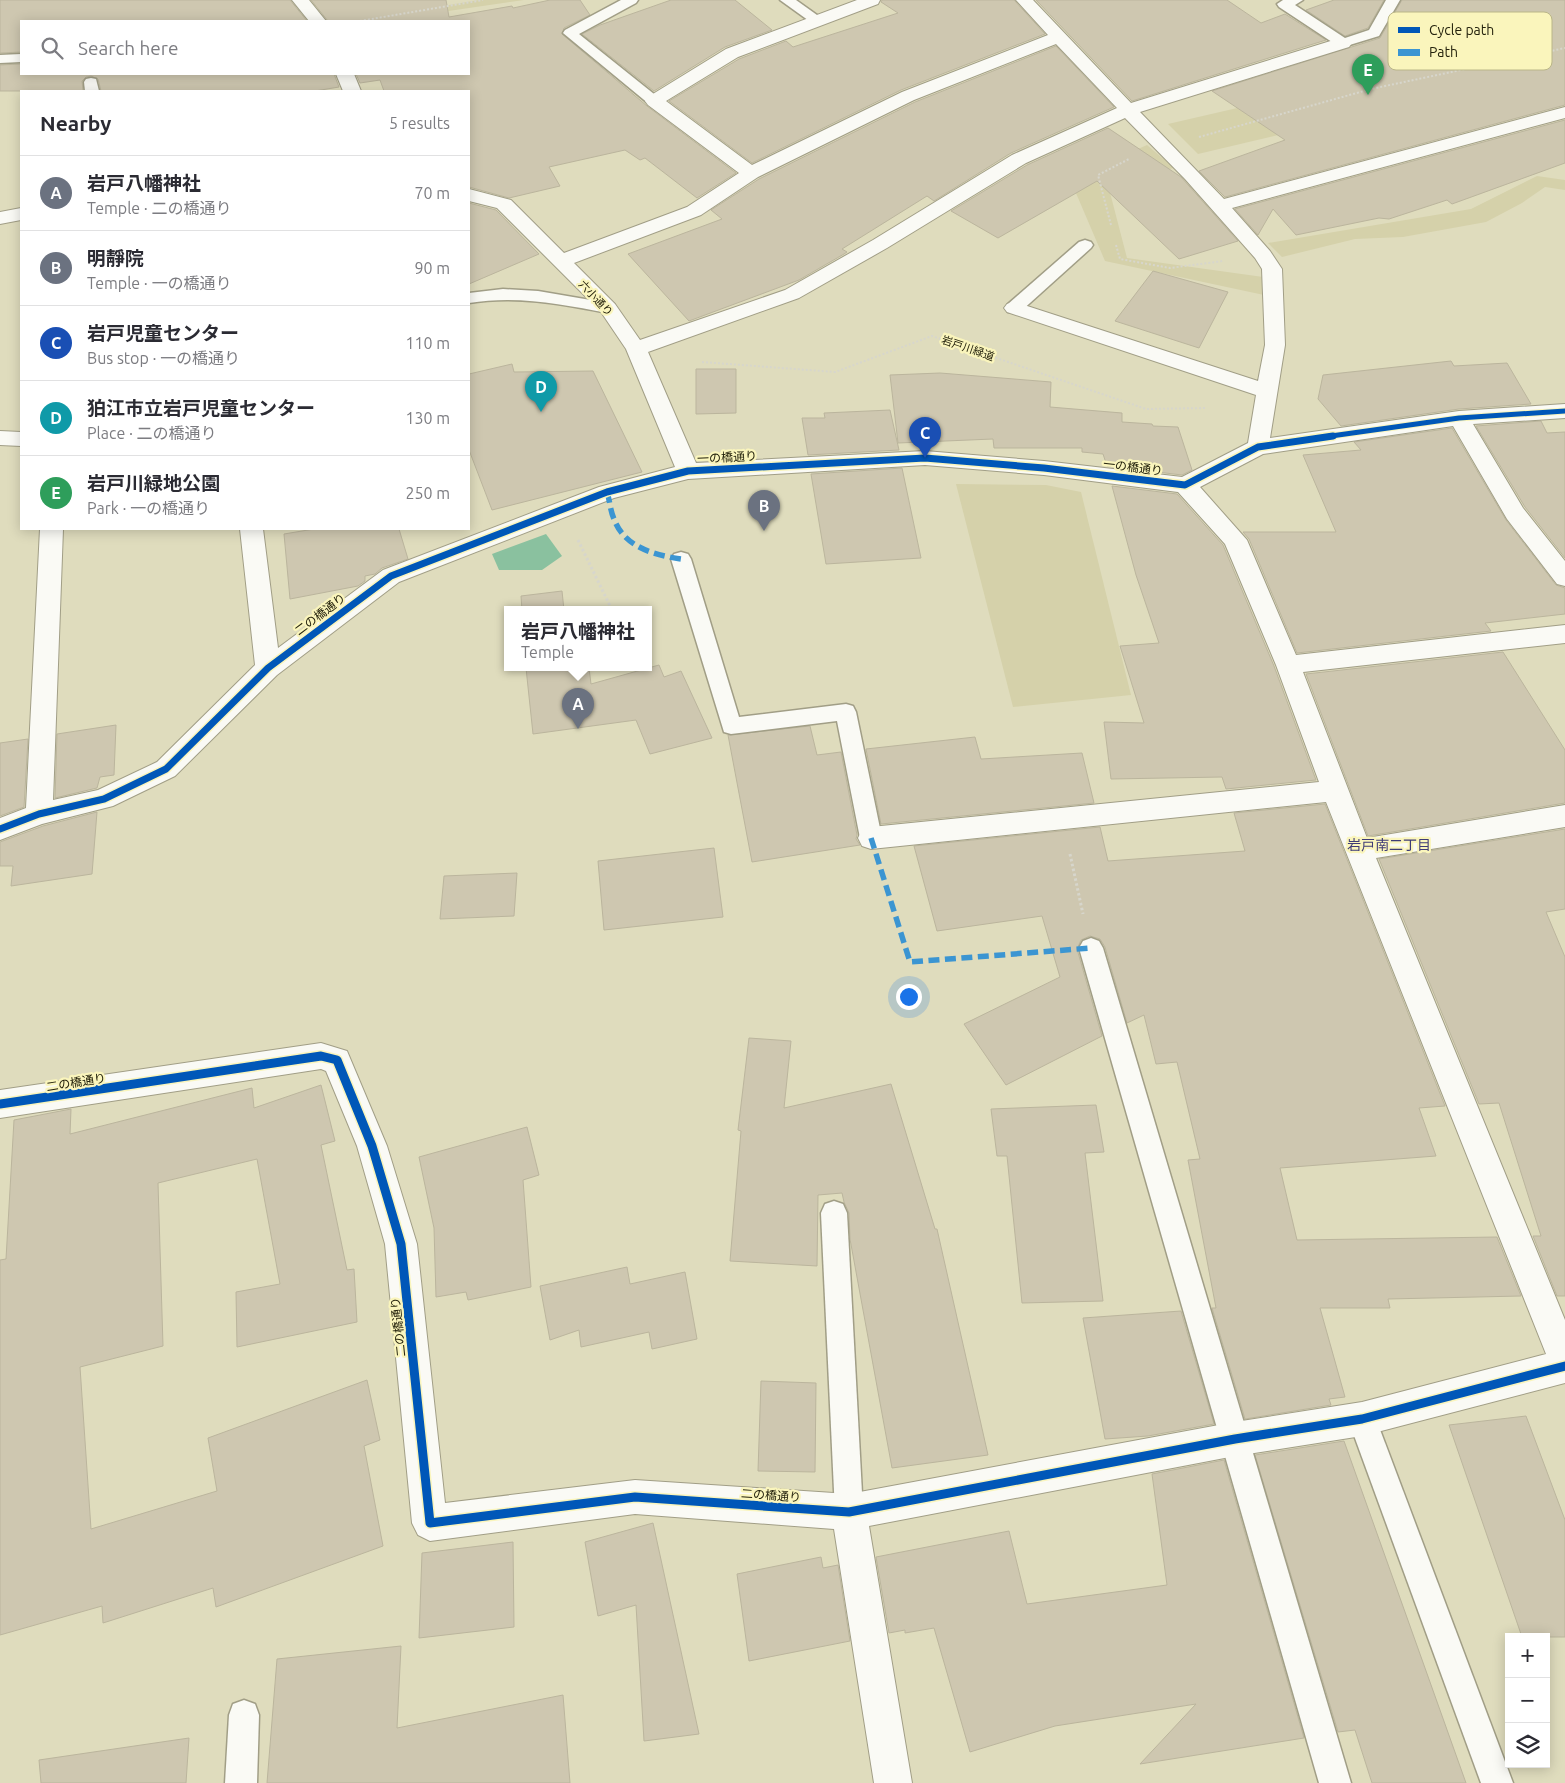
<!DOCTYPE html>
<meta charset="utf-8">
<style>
:root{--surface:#fff;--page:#f2f2f3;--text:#2b2b33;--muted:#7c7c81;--line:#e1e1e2;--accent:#db2777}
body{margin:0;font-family:Ubuntu,"Noto Sans JP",sans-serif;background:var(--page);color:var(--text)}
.controls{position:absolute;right:15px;bottom:15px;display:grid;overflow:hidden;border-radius:0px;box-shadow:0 2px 12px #0003}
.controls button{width:45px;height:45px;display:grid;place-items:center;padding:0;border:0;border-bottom:1px solid var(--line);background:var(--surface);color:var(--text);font:25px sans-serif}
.you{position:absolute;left:908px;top:996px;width:18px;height:18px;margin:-12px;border:4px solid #fff;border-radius:50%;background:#1a73e8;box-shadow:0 0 0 8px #1a73e833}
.badge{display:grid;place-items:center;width:32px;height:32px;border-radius:50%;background:var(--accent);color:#fff;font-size:16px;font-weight:700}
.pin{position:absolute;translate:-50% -41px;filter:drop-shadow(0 1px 2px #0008)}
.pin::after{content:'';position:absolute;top:26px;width:18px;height:15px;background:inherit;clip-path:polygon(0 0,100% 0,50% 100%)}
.popup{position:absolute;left:504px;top:606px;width:148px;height:65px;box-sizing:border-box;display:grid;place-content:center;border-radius:0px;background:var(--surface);filter:drop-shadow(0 1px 4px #0005);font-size:16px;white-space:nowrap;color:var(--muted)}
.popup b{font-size:19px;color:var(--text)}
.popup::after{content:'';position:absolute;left:50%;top:100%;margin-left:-10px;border:10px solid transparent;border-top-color:var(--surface)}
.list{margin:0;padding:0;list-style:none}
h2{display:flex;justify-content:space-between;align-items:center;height:65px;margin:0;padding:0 20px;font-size:21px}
h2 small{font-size:16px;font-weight:400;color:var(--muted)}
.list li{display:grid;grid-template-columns:32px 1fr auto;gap:15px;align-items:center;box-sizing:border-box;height:75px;padding:0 20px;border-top:1px solid var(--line)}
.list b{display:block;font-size:19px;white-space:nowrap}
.list p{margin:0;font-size:16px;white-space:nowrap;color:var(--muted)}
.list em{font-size:16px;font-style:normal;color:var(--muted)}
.icon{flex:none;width:28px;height:28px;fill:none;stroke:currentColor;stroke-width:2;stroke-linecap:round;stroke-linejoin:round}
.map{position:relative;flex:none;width:1565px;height:1783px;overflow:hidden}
.search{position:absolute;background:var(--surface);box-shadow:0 2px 12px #0003;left:20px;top:20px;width:450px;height:55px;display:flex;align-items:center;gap:12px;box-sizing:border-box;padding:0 18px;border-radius:0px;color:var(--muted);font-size:19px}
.panel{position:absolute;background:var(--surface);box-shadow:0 2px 12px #0003;left:20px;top:90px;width:450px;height:440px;border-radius:0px}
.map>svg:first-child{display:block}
</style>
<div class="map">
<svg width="1565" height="1783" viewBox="0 0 1565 1783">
<rect width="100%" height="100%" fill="#dfdcbd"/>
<g fill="#d5d1aa">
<polygon points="479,0 524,0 380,21 352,21"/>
<polygon points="1565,32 1565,67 1198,154 1168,124"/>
<polygon points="1147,145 1174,168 1107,181 1127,258 1263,277 1264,295 1105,261 1070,179"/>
<polygon points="1537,176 1565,180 1565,190 1545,187 1522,203 1486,222 1403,237 1355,239 1282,257 1268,243 1471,209"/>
<polygon points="956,484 1046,485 1081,492 1131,695 1013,707"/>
</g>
<polygon fill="#8ac19f" points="546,534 562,556 542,570 499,570 492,554"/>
<g fill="#cec7b0" stroke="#bbb59d">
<polygon points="0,0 290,0 307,21 21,21 21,52 0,53"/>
<polygon points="311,0 446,0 449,17 512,6 513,8 550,0 580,0 590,15 564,28 562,34 647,106 736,173 697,198 645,158 640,160 625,150 549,167 560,186 509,198 469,187 469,91 384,91 380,80 360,83 356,74 469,74 469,21 328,21"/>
<polygon points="671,0 735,0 772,30 725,47 654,91 582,34 600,25"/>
<polygon points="882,0 1014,0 1045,34 901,90 752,163 669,101 739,59 786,41 793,47 898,13 881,2"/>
<polygon points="1036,0 1227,0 1261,23 1285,14 1326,40 1132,101"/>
<polygon points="1334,0 1384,0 1368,28 1345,36 1306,10"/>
<polygon points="1402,0 1565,0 1565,105 1225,197 1199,171 1285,140 1212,91 1380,38"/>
<polygon points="1056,46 1114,107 1011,153 934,201 927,196 842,249 847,252 844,254 799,280 689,321 628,254 722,219 711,210 759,179 915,102"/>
<polygon points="21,64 21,74 334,74 339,87 315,91 101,91 98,79 91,76 86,77 82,81 83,91 0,91 0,65"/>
<polygon points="1565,120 1565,163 1452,204 1447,200 1389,219 1379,218 1296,235 1273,209 1258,235 1235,209"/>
<polygon points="1108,128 1181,177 1238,241 1179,259 1097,181 998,238 951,211 1027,165"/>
<polygon points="469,203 496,210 539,254 469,284"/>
<polygon points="1153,271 1228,292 1199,348 1115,321"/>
<polygon points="1451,361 1454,366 1507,363 1531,404 1459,409 1341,426 1318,399 1323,375"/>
<polygon points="512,364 514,372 593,371 642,472 492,510 469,450 469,374"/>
<polygon points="696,369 736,369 736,413 696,414"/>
<polygon points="940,373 1051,382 1050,407 1122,413 1122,422 1152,424 1153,426 1178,427 1192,470 1182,475 1107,466 1103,454 1082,452 1082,448 994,448 993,439 898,443 890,375"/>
<polygon points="890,410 899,450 808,455 802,418 825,418 824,413"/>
<polygon points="1541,421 1547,433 1565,432 1565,558 1525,507 1476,426"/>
<polygon points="1452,428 1506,520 1556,585 1565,588 1565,614 1485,623 1491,631 1297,653 1249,539 1243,532 1336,532 1303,455 1361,450 1354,442"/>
<polygon points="902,468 921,558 826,564 811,474"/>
<polygon points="1112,486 1177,494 1223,545 1274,666 1316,780 1226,789 1222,777 1111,779 1104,722 1144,723 1120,646 1159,643 1136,575"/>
<polygon points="314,529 399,529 408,559 382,568 375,574 365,576 365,581 358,586 290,599 284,534"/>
<polygon points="562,591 564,610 522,610 521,596"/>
<polygon points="1503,652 1565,750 1565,803 1368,836 1306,674"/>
<polygon points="659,665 664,677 681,671 712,738 650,754 636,720 533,734 526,668 589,668 591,684"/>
<polygon points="116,725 114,775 100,777 97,788 55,798 57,734"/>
<polygon points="810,726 817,755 841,752 857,835 856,839 860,845 752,862 728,735"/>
<polygon points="975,737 981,759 1082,753 1094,803 881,824 866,749"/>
<polygon points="28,739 24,807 0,816 0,743"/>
<polygon points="1325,804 1445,1106 1419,1108 1436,1156 1280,1168 1297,1240 1497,1237 1521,1296 1388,1299 1390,1308 1320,1308 1345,1397 1329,1399 1331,1405 1245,1419 1212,1308 1216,1308 1188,1160 1200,1159 1177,1062 1156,1064 1144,1015 1127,1023 1105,947 1100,939 1090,936 1081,940 1077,949 1102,1036 1006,1085 964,1024 1060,977 1042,916 937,931 914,846 1100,827 1108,861 1245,851 1234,813"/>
<polygon points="97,812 92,874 11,886 13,866 0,866 0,842 43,826"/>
<polygon points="1565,829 1565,909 1546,912 1565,957 1565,1296 1557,1296 1533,1236 1541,1236 1499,1103 1479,1104 1379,859"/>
<polygon points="714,848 723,917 604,930 598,861"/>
<polygon points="517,873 514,916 440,919 444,876"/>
<polygon points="749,1038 791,1041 784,1108 891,1084 935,1229 937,1229 988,1455 892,1468 850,1239 849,1213 844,1202 842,1193 818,1195 817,1266 730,1261 741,1131 738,1130"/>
<polygon points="321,1085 335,1141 321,1145 347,1270 354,1269 357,1322 237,1347 236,1292 280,1284 257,1159 158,1183 163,1346 80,1367 91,1529 217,1491 208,1438 367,1380 380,1440 364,1446 383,1546 216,1607 213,1588 103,1623 102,1606 0,1635 0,1260 6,1259 14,1120 71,1109 70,1134 252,1088 254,1108"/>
<polygon points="1096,1105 1104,1152 1085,1153 1103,1301 1022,1303 1007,1156 997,1156 991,1109"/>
<polygon points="527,1127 539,1175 523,1180 531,1287 468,1300 466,1292 436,1297 434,1228 419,1157"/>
<polygon points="627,1267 630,1284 685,1272 697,1339 652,1349 649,1332 581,1347 579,1330 550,1340 540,1286"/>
<polygon points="1181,1311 1214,1424 1148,1436 1105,1439 1083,1318"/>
<polygon points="761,1381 816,1383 815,1472 758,1471"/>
<polygon points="1526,1416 1565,1520 1565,1637 1522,1637 1449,1425"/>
<polygon points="1344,1441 1466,1783 1372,1783 1355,1730 1338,1732 1255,1455"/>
<polygon points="1224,1460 1304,1738 1140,1764 1196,1704 1055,1726 970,1752 934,1628 905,1633 905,1630 889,1633 876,1557 1009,1531 1027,1604 1167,1585 1152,1474"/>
<polygon points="653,1523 699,1734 644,1741 636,1605 598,1616 585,1542"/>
<polygon points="513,1542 514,1627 419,1638 422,1553"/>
<polygon points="821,1557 823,1568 838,1565 850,1641 749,1661 737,1574"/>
<polygon points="401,1646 397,1728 563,1695 570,1783 267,1783 277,1659"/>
<polygon points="189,1738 186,1783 41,1783 39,1760"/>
</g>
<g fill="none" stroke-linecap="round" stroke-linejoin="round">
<g stroke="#a19e86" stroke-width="3">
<g id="service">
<polygon points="621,0 638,0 636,3 579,34 659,98 661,101 659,104 649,104 563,33 565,30"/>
<polygon points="780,0 796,0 824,20 822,23 812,23"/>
<polygon points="1283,0 1303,0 1295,5 1345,38 1369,30 1386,0 1400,0 1379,36 1343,47 1338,46 1279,7 1277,4"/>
<polygon points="21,54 21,62 0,63 0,55"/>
<polygon points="91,78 96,79 99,91 85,91 84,82 86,79"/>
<polygon points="1085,240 1091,242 1093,245 1091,248 1020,312 1008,312 1006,308 1008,304 1079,242"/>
<path d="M503,289L538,291L608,303L614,304L616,308L614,312L608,313C561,304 516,295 469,303V293Z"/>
<polygon points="681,552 688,554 691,559 739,717 846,704 853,706 856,712 882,838 879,844 871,847 863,844 860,838 837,721 731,734 724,732 671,559 674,554"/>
<polygon points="1091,938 1099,941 1103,948 1351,1783 1319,1783 1079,948 1083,941"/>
<polygon points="834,1201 843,1204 847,1213 863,1512 859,1522 849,1526 839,1522 835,1512 821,1213 825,1204"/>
<polygon points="1362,1405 1372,1409 1376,1419 1513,1783 1481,1783 1348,1419 1352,1409"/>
<polygon points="244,1700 255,1704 259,1715 257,1783 225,1783 229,1715 233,1704"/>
</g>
</g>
<g stroke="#a19e86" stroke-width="2">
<g id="minor">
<polygon points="292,0 309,0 326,21 309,21"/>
<path d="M857,0H880L878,4L738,57L666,101L752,165L902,92L1048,35L1016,0H1033L1131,103L1337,39H1349L1352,43L1349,47L1140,112L1224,199L1565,107V118L1232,208L1270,251L1282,269L1285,345L1270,438L1459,411L1565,404V418L1473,424L1523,508L1565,561V586L1557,584L1507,519L1453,426L1263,454L1200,487L1247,540L1296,655L1565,625V643L1303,672L1367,838L1565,805V827L1376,858L1565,1320V1383L1362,1436L1235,1456L869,1526L912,1783H874L834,1529L635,1514L430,1541L418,1535L412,1523L385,1244L357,1146L326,1071L321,1069L0,1118V1090L321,1043L347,1051L387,1146L417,1244L445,1503L635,1480L849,1494L1235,1422L1362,1402L1546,1354L1326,802L871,849L862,846L858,838L862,830L871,827L1319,782L1276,665L1225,544L1178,492L1044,475L925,465L688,479L614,498L399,582L277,675L175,776L113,806L42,824L0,840V818L26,808L40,529H63L53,800L98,790L157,762L255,665L240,529H263L278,648L383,570L599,487L675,467L626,349L601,312L497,208L469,201V189L511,200L564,253L687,207L739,173L648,105L645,101L648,97L726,49ZM1056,44L1117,108L1012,155L873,240L785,290L640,340L615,304L574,263L701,215L758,177L914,100ZM1125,118L1185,179L1255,258L1262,269L1265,345L1258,381L1021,304L1014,302L1007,304L1004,308L1007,312L1256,395L1248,443L1182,477L1044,461L925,451L696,463L648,352L799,298L887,248L1026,163Z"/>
<polygon points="336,74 354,74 361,91 343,91"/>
<polygon points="21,208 21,220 0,224 0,212"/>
<polygon points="0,431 21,432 21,446 0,445"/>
</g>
</g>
<g stroke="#d7d6cc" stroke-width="2" stroke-dasharray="2 2" stroke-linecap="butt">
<polyline points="360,21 483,0"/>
<polyline points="1199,137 1371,89 1565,48"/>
<polyline points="1111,225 1098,175 1129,159"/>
<polyline points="1116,245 1120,259 1170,268 1223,261"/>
<polyline points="702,362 835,372 932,336 1146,409 1207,408"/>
</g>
<g stroke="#d7d6cc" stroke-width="3" stroke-dasharray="2.5 2.5" stroke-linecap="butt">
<polyline points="578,540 612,610"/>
<polyline points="1070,854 1083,914"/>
</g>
<use href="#service" fill="#fafaf5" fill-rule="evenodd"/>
<use href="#minor" fill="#fafaf5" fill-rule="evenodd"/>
<g stroke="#3b95d2" stroke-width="5.5" stroke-dasharray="11 5.5" stroke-linecap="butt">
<path d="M607,492C610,501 610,510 614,519C624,547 654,555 681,559"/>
<polyline points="871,838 910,962 1091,948"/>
</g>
<g stroke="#faf5bc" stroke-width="7">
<polyline id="cycleway-far2" points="1324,437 1459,418 1565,411"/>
</g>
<g stroke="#faf5bc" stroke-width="10">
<polyline id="cycleway-far1" points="0,829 39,814 104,799 166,769 268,668 391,576 607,492 688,471 925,458 1044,468 1185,485 1258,447 1333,436"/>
</g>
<g stroke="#faf5bc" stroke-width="12">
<polyline id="cycleway" points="0,1104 321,1056 337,1060 372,1146 401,1244 430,1523 635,1497 849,1512 1235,1439 1362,1419 1565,1366"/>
</g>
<use href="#cycleway-far2" stroke="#0057b8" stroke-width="5"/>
<use href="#cycleway-far1" stroke="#0057b8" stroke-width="7"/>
<use href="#cycleway" stroke="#0057b8" stroke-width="9"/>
</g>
<g text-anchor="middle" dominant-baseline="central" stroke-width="4.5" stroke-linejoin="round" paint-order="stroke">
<g font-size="11" fill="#25230d" stroke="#faf5bc">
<text transform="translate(596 298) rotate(47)">六小通り</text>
<text transform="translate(968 348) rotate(19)">岩戸川緑道</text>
</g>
<g font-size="12" fill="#25230d" stroke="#faf5bc">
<text transform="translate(727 457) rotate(-3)">一の橋通り</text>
<text transform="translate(1133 467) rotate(7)">一の橋通り</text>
<text transform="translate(320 614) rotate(-37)">二の橋通り</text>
<text transform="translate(76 1082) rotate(-9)">二の橋通り</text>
<text transform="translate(398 1327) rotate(-96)">二の橋通り</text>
<text transform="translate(771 1495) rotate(4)">二の橋通り</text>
</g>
<g font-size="14" fill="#3e3b77" stroke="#faf5bc">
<text x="1389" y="845">岩戸南二丁目</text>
</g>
</g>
<rect x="1388" y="12" width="164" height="58" rx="8" fill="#faf5bc" stroke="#bab688" stroke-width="1"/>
<rect x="1398" y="27" width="22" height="6" fill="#0057b8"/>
<rect x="1398" y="49" width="22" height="7" fill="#3b95d2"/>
<g font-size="14" fill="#25230d">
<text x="1429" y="35">Cycle path</text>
<text x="1429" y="57">Path</text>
</g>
</svg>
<div class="controls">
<button>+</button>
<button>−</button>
<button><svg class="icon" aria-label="layers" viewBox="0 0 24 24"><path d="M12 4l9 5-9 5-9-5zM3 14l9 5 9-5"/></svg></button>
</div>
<div class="you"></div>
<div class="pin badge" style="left:578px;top:729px;background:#6b7280">A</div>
<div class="popup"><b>岩戸八幡神社</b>Temple</div>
<div class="pin badge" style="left:764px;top:531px;background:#6b7280">B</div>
<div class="pin badge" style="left:925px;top:458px;background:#1a4fb4">C</div>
<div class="pin badge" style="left:541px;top:412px;background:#0f9aa8">D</div>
<div class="pin badge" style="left:1368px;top:95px;background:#2e9e5b">E</div>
<div class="search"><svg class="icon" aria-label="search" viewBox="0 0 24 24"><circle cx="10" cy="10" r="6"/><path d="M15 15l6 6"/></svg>Search here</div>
<section class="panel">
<h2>Nearby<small>5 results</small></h2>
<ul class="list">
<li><span class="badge" style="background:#6b7280">A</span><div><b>岩戸八幡神社</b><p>Temple · 二の橋通り</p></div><em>70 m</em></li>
<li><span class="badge" style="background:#6b7280">B</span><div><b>明靜院</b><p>Temple · 一の橋通り</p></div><em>90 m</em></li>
<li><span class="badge" style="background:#1a4fb4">C</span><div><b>岩戸児童センター</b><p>Bus stop · 一の橋通り</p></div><em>110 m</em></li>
<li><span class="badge" style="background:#0f9aa8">D</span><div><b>狛江市立岩戸児童センター</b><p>Place · 二の橋通り</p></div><em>130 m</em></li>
<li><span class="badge" style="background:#2e9e5b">E</span><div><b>岩戸川緑地公園</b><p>Park · 一の橋通り</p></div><em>250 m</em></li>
</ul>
</section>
</div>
